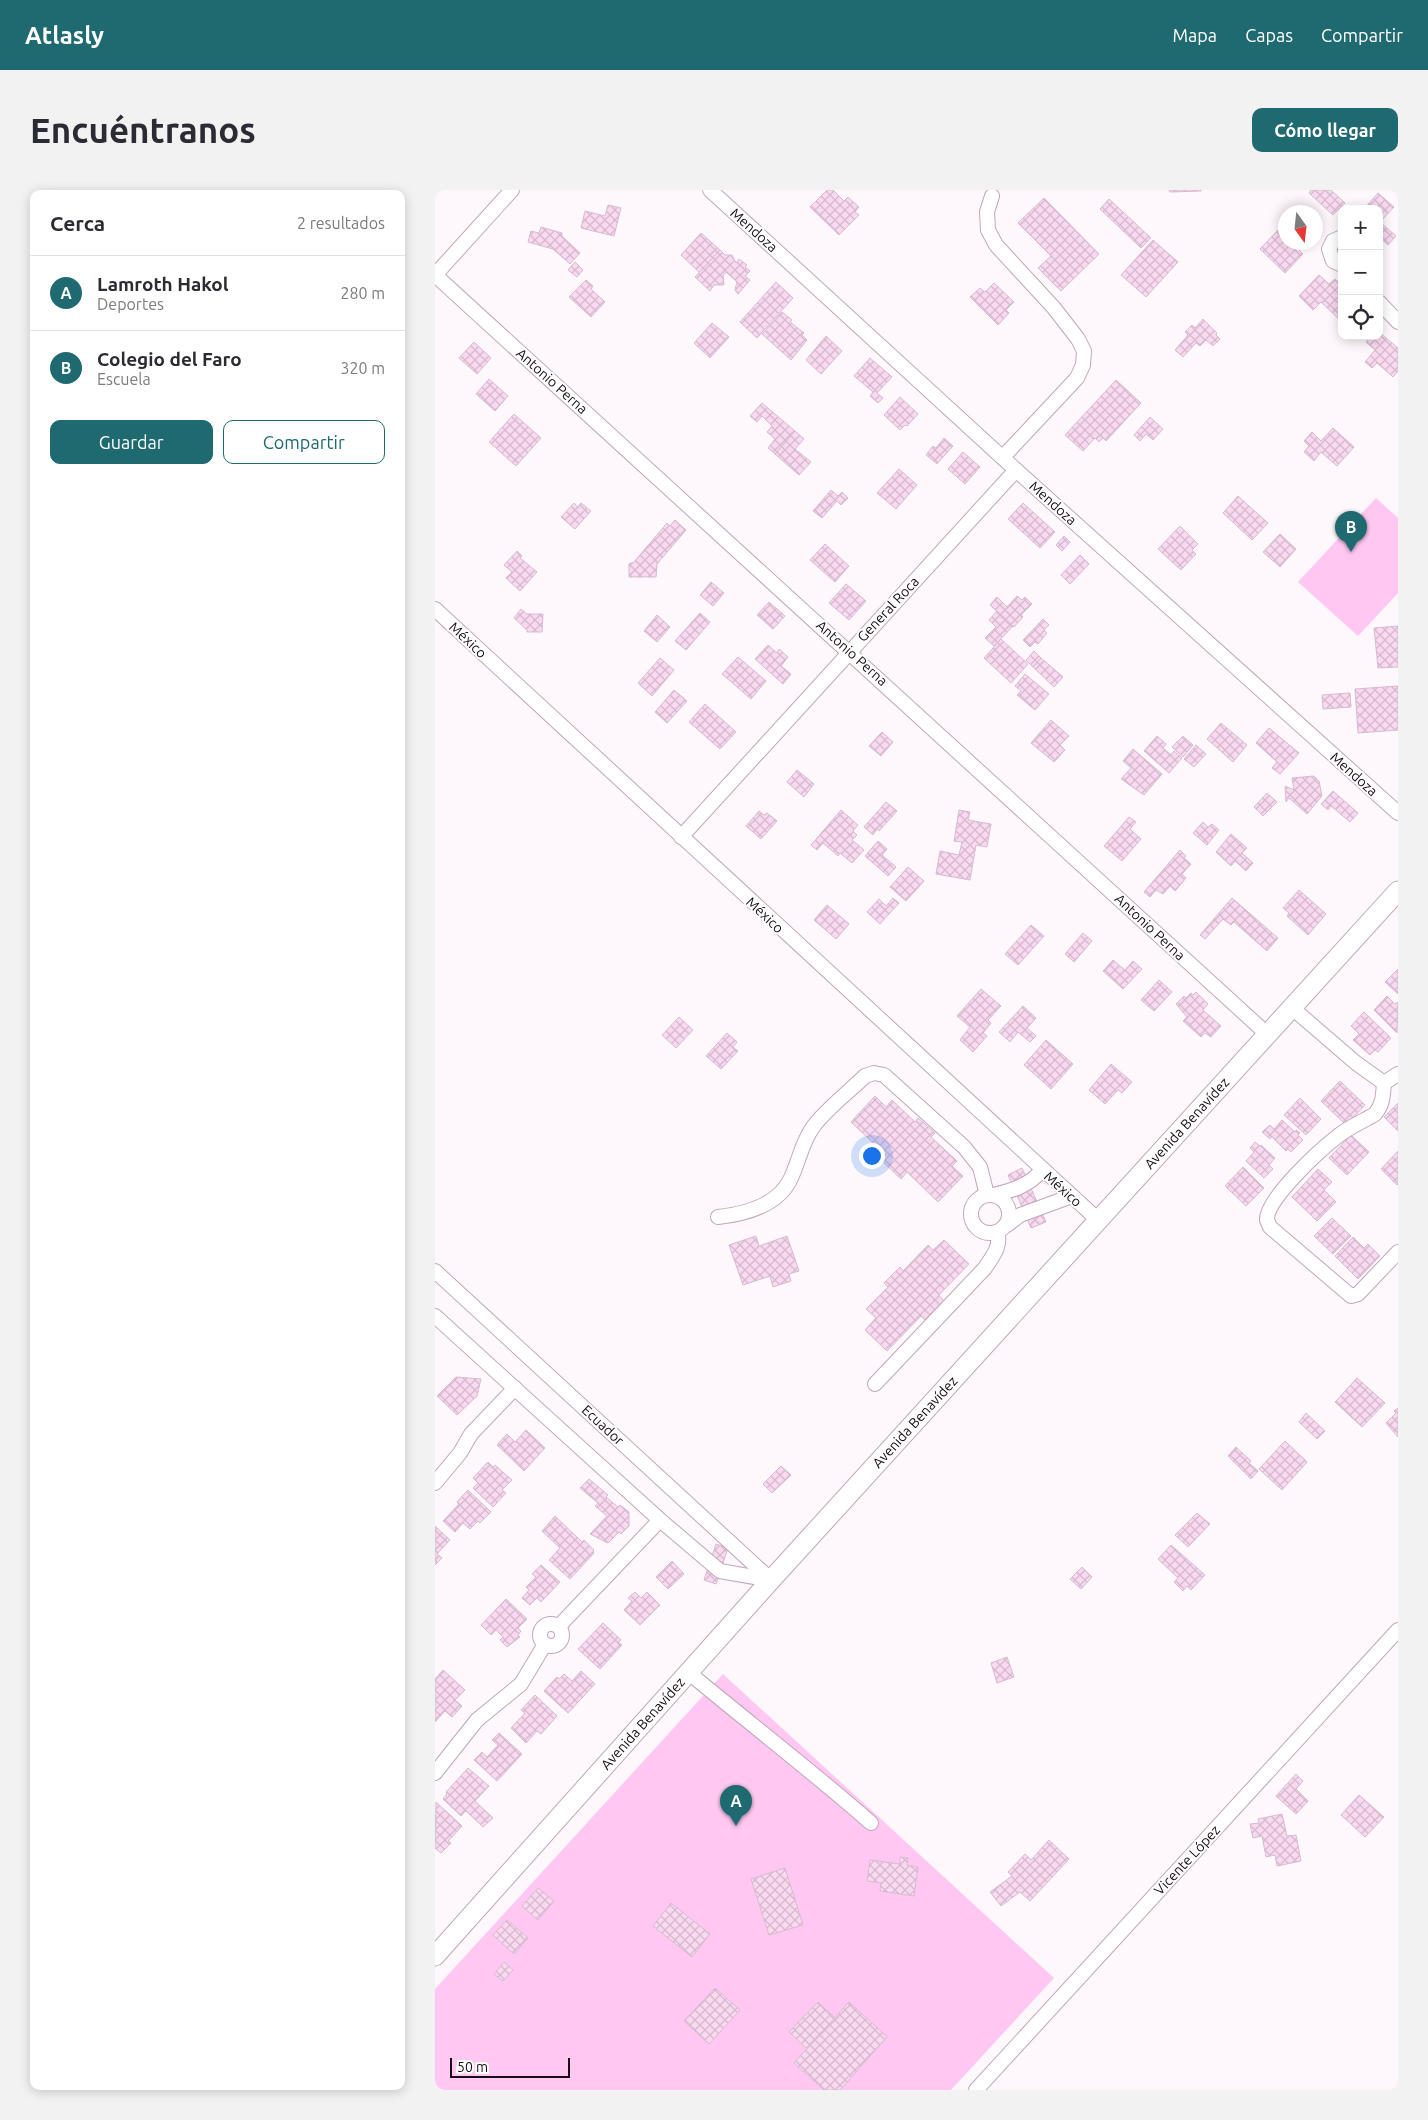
<!DOCTYPE html>
<html lang="es">
<meta charset="utf-8">
<style>
:root{--surface:#fff;--page:#f2f2f3;--text:#2b2b33;--muted:#7c7c81;--line:#e1e1e2;--accent:#1e6a70}
body{margin:0;font-family:Ubuntu,sans-serif;background:var(--page);color:var(--text)}
.controls{position:absolute;right:15px;top:15px;display:grid;overflow:hidden;border-radius:10px;box-shadow:0 2px 12px #0003}
.controls button{width:45px;height:45px;display:grid;place-items:center;padding:0;border:0;border-bottom:1px solid var(--line);background:var(--surface);color:var(--text);font:25px sans-serif}
.compass{position:absolute;left:843px;top:15px;width:45px;height:45px;border-radius:50%;background:var(--surface);box-shadow:0 2px 12px #0003;rotate:165deg}
.scale{position:absolute;left:15px;bottom:12px;width:120px;box-sizing:border-box;padding-left:5px;border:2px solid #180e15;border-top:0;font-size:14px;line-height:18px;white-space:nowrap;color:#180e15;-webkit-text-stroke:4px #fff;paint-order:stroke}
.you{position:absolute;left:436px;top:965px;width:18px;height:18px;margin:-12px;border:4px solid #fff;border-radius:50%;background:#1a73e8;box-shadow:0 0 0 8px #1a73e833}
.badge{display:grid;place-items:center;width:32px;height:32px;border-radius:50%;background:var(--accent);color:#fff;font-size:16px;font-weight:700}
.pin{position:absolute;translate:-50% -41px;filter:drop-shadow(0 1px 2px #0008)}
.pin::after{content:'';position:absolute;top:26px;width:18px;height:15px;background:inherit;clip-path:polygon(0 0,100% 0,50% 100%)}
.list{margin:0;padding:0;list-style:none}
h2{display:flex;justify-content:space-between;align-items:center;height:65px;margin:0;padding:0 20px;font-size:21px}
h2 small{font-size:16px;font-weight:400;color:var(--muted)}
.list li{display:grid;grid-template-columns:32px 1fr auto;gap:15px;align-items:center;box-sizing:border-box;height:75px;padding:0 20px;border-top:1px solid var(--line)}
.list b{display:block;font-size:19px;white-space:nowrap}
.list p{margin:0;font-size:16px;white-space:nowrap;color:var(--muted)}
.list em{font-size:16px;font-style:normal;color:var(--muted)}
.actions{display:flex;gap:10px;padding:15px 20px}
.actions a{flex:1;padding:11px 0;border:1px solid var(--accent);border-radius:10px;text-align:center;font-size:18px;color:var(--accent)}
.actions .main{background:var(--accent);color:#fff}
.icon{flex:none;width:28px;height:28px;fill:none;stroke:currentColor;stroke-width:2;stroke-linecap:round;stroke-linejoin:round}
.map{position:relative;flex:none;width:963px;height:1900px;overflow:hidden;border-radius:10px}
header{display:flex;align-items:center;gap:30px;box-sizing:border-box;height:70px;padding:0 25px;background:var(--accent);color:#fff}
header strong{font-size:24px}
nav{display:flex;gap:28px;margin-inline-start:auto;font-size:18px}
.intro{display:flex;align-items:center;justify-content:space-between;box-sizing:border-box;height:120px;padding:0 30px}
h1{margin:0;font-size:35px}
.button{padding:12px 22px;border-radius:10px;background:var(--accent);color:#fff;font-size:18px;font-weight:700}
main{display:flex;gap:30px;padding:0 30px}
aside{flex:1;background:var(--surface);border-radius:10px;box-shadow:0 2px 12px #0003}
.map>svg:first-child{display:block}
</style>
<header>
<strong>Atlasly</strong>
<nav><a>Mapa</a><a>Capas</a><a>Compartir</a></nav>
</header>
<div class="intro"><h1>Encuéntranos</h1><a class="button">Cómo llegar</a></div>
<main>
<aside>
<h2>Cerca<small>2 resultados</small></h2>
<ul class="list">
<li><span class="badge">A</span><div><b>Lamroth Hakol</b><p>Deportes</p></div><em>280 m</em></li>
<li><span class="badge">B</span><div><b>Colegio del Faro</b><p>Escuela</p></div><em>320 m</em></li>
</ul>
<div class="actions"><a class="main">Guardar</a><a>Compartir</a></div>
</aside>
<div class="map">
<svg width="963" height="1900" viewBox="0 0 963 1900">
<defs>
<pattern id="building-cross-hatch" width="8" height="8" patternUnits="userSpaceOnUse" patternTransform="scale(1.25)"><rect width="8" height="8" fill="#f9d9f0"/><path d="M0 0l8 8M0 8l8-8" fill="none" stroke="#d5b9cd"/></pattern>
</defs>
<rect width="100%" height="100%" fill="#fef8fc"/>
<g fill="#ffc7f1">
<polygon points="941,308 963,328 963,403 923,446 863,392"/>
<polygon points="288,1484 619,1788 516,1900 0,1900 0,1799"/>
</g>
<g fill="url(#building-cross-hatch)" stroke="#d8bad0">
<polygon points="392,0 398,0 409,11 413,7 424,17 420,22 424,25 404,45 375,17"/>
<polygon points="734,0 766,0 766,1 735,2"/>
<polygon points="876,0 896,0 910,13 898,25 874,3"/>
<polygon points="943,3 959,17 945,32 961,46 953,55 944,47 944,19 929,19"/>
<polygon points="609,8 664,64 626,101 603,78 616,66 583,33"/>
<polygon points="674,9 716,48 706,58 665,19"/>
<polygon points="173,15 186,18 179,46 146,38 150,21 170,26"/>
<polygon points="106,37 127,43 127,46 145,63 135,74 118,59 93,52 96,41 104,43"/>
<polygon points="843,40 851,47 851,52 856,52 868,64 850,83 825,59"/>
<polygon points="266,43 285,60 265,83 246,65"/>
<polygon points="718,50 743,72 711,107 686,85"/>
<polygon points="285,60 290,65 297,65 301,73 304,69 312,75 310,77 315,81 310,86 315,90 303,104 300,100 302,92 291,82 288,86 289,95 279,95 275,101 260,87"/>
<polygon points="140,72 148,80 142,87 133,80"/>
<polygon points="884,85 894,94 900,89 907,95 907,99 904,102 907,105 907,132 886,112 878,120 864,106"/>
<polygon points="151,90 158,96 156,99 170,112 156,127 134,107"/>
<polygon points="341,92 358,108 322,148 305,132"/>
<polygon points="559,93 579,112 571,120 574,123 563,135 535,107 545,98 550,102"/>
<polygon points="347,122 357,130 355,132 369,143 367,145 372,150 356,170 327,144"/>
<polygon points="768,129 782,143 781,145 785,149 778,156 771,150 765,156 761,153 748,167 740,160 753,145 750,142 757,135 760,138"/>
<polygon points="277,133 294,147 275,168 259,153"/>
<polygon points="944,142 963,158 963,181 958,187 942,173 937,178 930,172 940,160 931,152 936,146 944,146"/>
<polygon points="391,146 407,161 386,184 371,170"/>
<polygon points="39,152 56,168 42,184 24,168"/>
<polygon points="435,168 457,187 442,203 448,208 443,213 435,206 438,202 419,186"/>
<polygon points="54,189 73,206 60,221 41,204"/>
<polygon points="681,190 706,213 671,251 668,248 664,252 660,248 648,261 630,245"/>
<polygon points="465,207 483,224 472,236 470,235 465,240 449,225"/>
<polygon points="327,213 360,241 340,264 333,258 340,249 332,242 337,236 327,226 322,232 315,226"/>
<polygon points="79,224 106,248 81,276 54,252"/>
<polygon points="715,227 728,239 718,250 711,244 705,251 699,245"/>
<polygon points="898,238 919,257 902,276 886,262 879,271 869,262 874,256 869,251 877,242 886,251"/>
<polygon points="360,241 369,249 360,259 376,272 364,285 340,264"/>
<polygon points="509,248 518,256 502,274 491,265 498,256 501,258"/>
<polygon points="528,262 545,277 530,294 513,279"/>
<polygon points="464,279 482,295 461,319 442,303"/>
<polygon points="396,300 403,306 407,302 413,308 406,315 402,311 387,328 378,321"/>
<polygon points="803,306 833,333 817,350 788,323"/>
<polygon points="139,313 143,317 146,313 156,321 140,339 126,327"/>
<polygon points="588,313 620,342 605,358 573,329"/>
<polygon points="240,330 251,340 222,374 221,387 194,387 194,374 199,372 232,333 235,336"/>
<polygon points="745,336 763,354 757,360 761,364 746,380 723,359"/>
<polygon points="845,344 861,359 845,377 828,362"/>
<polygon points="629,346 635,352 627,361 621,355"/>
<polygon points="390,354 414,376 400,392 375,370"/>
<polygon points="82,361 87,366 85,368 102,382 85,401 71,388 77,382 69,375"/>
<polygon points="645,365 654,374 635,394 626,385"/>
<polygon points="276,392 289,403 278,416 265,405"/>
<polygon points="411,394 431,411 414,430 394,413"/>
<polygon points="582,406 587,410 590,407 597,414 586,425 588,427 579,437 555,415 562,407 572,417"/>
<polygon points="334,412 350,426 338,439 322,425"/>
<polygon points="86,419 92,424 108,424 107,442 92,442 92,440 79,428"/>
<polygon points="562,421 578,436 559,456 550,448 561,437 554,430"/>
<polygon points="265,423 275,432 251,460 240,451"/>
<polygon points="222,425 235,437 222,452 209,441"/>
<polygon points="608,429 614,435 609,440 612,443 603,454 600,452 595,457 588,450"/>
<polygon points="963,436 963,477 943,478 939,438"/>
<polygon points="566,449 593,474 576,493 549,468"/>
<polygon points="333,455 342,463 344,459 353,467 346,476 356,484 348,494 320,469"/>
<polygon points="599,461 606,468 598,477 591,470"/>
<polygon points="303,467 331,491 316,509 287,484"/>
<polygon points="225,468 239,480 217,506 203,493"/>
<polygon points="606,468 628,487 619,497 598,477"/>
<polygon points="590,484 614,504 600,520 582,505 586,501 580,496"/>
<polygon points="963,496 963,540 923,543 920,499"/>
<polygon points="239,500 252,511 232,533 220,522"/>
<polygon points="915,503 916,517 888,519 887,505"/>
<polygon points="270,514 301,542 285,559 254,532"/>
<polygon points="616,530 634,546 625,555 630,560 619,572 596,553"/>
<polygon points="786,533 812,555 798,572 772,549"/>
<polygon points="834,538 864,563 845,584 837,578 842,572 821,553"/>
<polygon points="447,542 458,552 446,566 434,556"/>
<polygon points="722,546 731,554 728,558 736,565 739,561 747,568 734,583 709,561"/>
<polygon points="748,546 758,555 748,567 737,557"/>
<polygon points="761,555 771,564 759,577 749,569"/>
<polygon points="698,559 727,584 709,605 686,589 696,578 688,571"/>
<polygon points="362,580 379,594 369,607 352,592"/>
<polygon points="879,586 884,591 887,606 872,624 854,608 851,612 850,596 859,600 857,588"/>
<polygon points="898,601 923,623 915,632 896,616 893,620 886,614"/>
<polygon points="832,603 842,612 828,626 819,617"/>
<polygon points="451,612 462,621 444,641 442,639 438,645 429,637"/>
<polygon points="406,620 423,635 418,641 422,645 417,650 429,660 417,673 405,663 403,666 388,653 382,660 376,655"/>
<polygon points="524,620 535,622 533,630 556,634 552,657 541,655 535,690 501,684 505,661 524,665 527,652 519,651"/>
<polygon points="324,621 329,625 332,623 342,631 326,649 311,636"/>
<polygon points="694,627 701,632 695,639 706,649 687,671 669,656"/>
<polygon points="768,632 773,637 777,634 784,640 772,655 758,643"/>
<polygon points="796,644 812,658 807,663 818,673 811,681 800,671 796,676 781,662"/>
<polygon points="443,651 452,659 447,665 461,677 453,686 430,666"/>
<polygon points="745,660 751,666 749,668 756,674 747,684 751,688 740,701 735,696 728,704 721,700 715,707 709,702"/>
<polygon points="473,677 489,691 471,711 455,697"/>
<polygon points="864,700 891,724 873,745 852,726 854,723 848,718"/>
<polygon points="458,708 464,713 445,734 432,722 444,709 451,716"/>
<polygon points="797,708 843,748 832,761 799,732 796,735 788,729 770,749 765,745"/>
<polygon points="392,715 414,734 401,749 379,730"/>
<polygon points="596,735 609,746 583,775 570,764"/>
<polygon points="648,743 657,751 639,772 630,764"/>
<polygon points="678,770 690,780 698,771 707,779 688,799 668,781"/>
<polygon points="963,779 963,804 950,792"/>
<polygon points="724,790 737,802 719,821 706,810"/>
<polygon points="546,799 566,816 553,830 556,833 548,843 552,846 538,862 525,850 535,837 522,826"/>
<polygon points="761,802 773,814 768,820 786,836 776,847 770,843 766,847 748,831 752,827 741,814 749,806 751,808 756,803 758,805"/>
<polygon points="952,806 960,814 963,812 962,843 939,820"/>
<polygon points="588,816 601,828 592,838 601,846 595,852 583,842 575,852 564,842"/>
<polygon points="929,822 956,848 943,862 940,860 935,865 918,850 924,844 916,836"/>
<polygon points="244,827 258,840 241,858 227,845"/>
<polygon points="292,843 302,852 298,857 303,861 286,879 271,866"/>
<polygon points="611,850 638,874 616,899 589,875"/>
<polygon points="676,874 697,892 687,903 683,900 670,914 654,900"/>
<polygon points="905,891 930,915 911,935 886,911"/>
<polygon points="440,906 451,917 457,910 480,932 483,928 500,943 496,947 522,971 517,976 528,986 503,1012 472,982 466,989 446,970 451,965 416,932"/>
<polygon points="865,908 886,929 871,945 849,925"/>
<polygon points="963,913 963,941 949,927"/>
<polygon points="847,930 860,942 861,940 865,943 863,945 868,950 856,962 853,959 851,961 837,947 835,949 827,942 835,935 839,939"/>
<polygon points="916,945 934,962 912,985 894,968"/>
<polygon points="820,952 825,956 826,955 840,968 834,975 838,979 829,988 811,971 819,962 815,958"/>
<polygon points="963,961 963,994 962,995 946,979"/>
<polygon points="808,977 829,998 811,1016 790,996"/>
<polygon points="587,978 611,1032 596,1038 573,985"/>
<polygon points="883,979 897,992 889,1000 901,1012 882,1031 857,1007"/>
<polygon points="897,1028 916,1046 898,1064 879,1046"/>
<polygon points="321,1046 324,1056 352,1046 364,1081 354,1084 356,1091 338,1097 335,1086 308,1095 294,1055"/>
<polygon points="918,1047 929,1058 933,1054 945,1066 923,1089 900,1066"/>
<polygon points="509,1050 534,1074 504,1105 510,1112 491,1131 486,1126 452,1161 430,1140 441,1128 431,1119 453,1097 449,1093 465,1077 468,1081 493,1055 498,1060"/>
<polygon points="21,1187 46,1189 42,1206 22,1225 2,1206"/>
<polygon points="922,1188 950,1213 927,1237 900,1212"/>
<polygon points="963,1218 963,1247 951,1233 961,1223 959,1221"/>
<polygon points="871,1223 890,1241 882,1249 864,1232"/>
<polygon points="91,1240 110,1258 89,1281 62,1255 72,1244 80,1252"/>
<polygon points="850,1251 872,1272 847,1300 824,1279"/>
<polygon points="801,1257 816,1271 814,1273 823,1281 816,1289 793,1266"/>
<polygon points="53,1272 58,1277 60,1275 77,1290 67,1300 71,1303 58,1317 38,1298 43,1293 38,1288"/>
<polygon points="346,1276 356,1285 337,1303 328,1294"/>
<polygon points="154,1289 173,1305 171,1307 183,1317 185,1315 194,1322 194,1336 186,1344 184,1342 173,1353 155,1344 172,1326 160,1316 163,1313 145,1298"/>
<polygon points="33,1300 56,1322 45,1333 43,1331 35,1339 28,1333 20,1342 8,1331 24,1314 22,1312"/>
<polygon points="762,1323 775,1334 753,1357 740,1345"/>
<polygon points="120,1326 147,1352 149,1350 159,1360 158,1361 159,1363 135,1389 114,1370 125,1358 107,1341"/>
<polygon points="0,1336 15,1350 2,1364 7,1368 0,1375"/>
<polygon points="281,1354 293,1358 281,1394 269,1390"/>
<polygon points="736,1355 770,1385 756,1400 752,1396 748,1401 739,1392 743,1388 723,1369"/>
<polygon points="237,1371 249,1384 233,1399 221,1387"/>
<polygon points="106,1375 125,1392 106,1412 102,1408 95,1415 87,1408 94,1400 91,1397 101,1387 97,1384"/>
<polygon points="647,1377 657,1387 646,1399 635,1389"/>
<polygon points="200,1402 206,1408 212,1402 225,1415 205,1435 189,1420 197,1411 193,1408"/>
<polygon points="71,1409 92,1429 83,1438 86,1441 83,1445 85,1447 72,1457 65,1450 68,1447 61,1440 56,1445 46,1435"/>
<polygon points="168,1433 186,1450 183,1452 187,1455 165,1479 143,1459"/>
<polygon points="572,1467 579,1487 562,1493 556,1473"/>
<polygon points="8,1480 30,1500 20,1510 27,1516 17,1527 10,1521 0,1532 0,1489"/>
<polygon points="146,1481 160,1494 133,1523 109,1501 122,1487 124,1489 129,1484 137,1491"/>
<polygon points="100,1505 122,1526 106,1544 102,1541 91,1553 76,1538 90,1523 86,1520"/>
<polygon points="64,1543 87,1564 62,1591 39,1570 47,1562 52,1567 63,1555 57,1550"/>
<polygon points="33,1578 54,1596 40,1611 58,1628 48,1637 31,1621 26,1626 8,1609 12,1604 11,1602"/>
<polygon points="861,1584 868,1591 861,1599 873,1611 861,1624 841,1606"/>
<polygon points="924,1605 949,1627 930,1647 906,1625"/>
<polygon points="1,1612 27,1636 13,1651 16,1653 6,1663 0,1658"/>
<polygon points="847,1624 852,1646 861,1645 866,1671 842,1676 840,1665 831,1667 827,1646 818,1648 815,1634 824,1633 823,1629"/>
<polygon points="614,1650 634,1669 595,1711 585,1702 566,1716 555,1702 577,1686 573,1682 590,1664 596,1670"/>
<polygon points="465,1667 473,1668 472,1675 483,1677 479,1706 445,1701 446,1693 432,1691 435,1670 465,1674"/>
<polygon points="350,1678 368,1735 334,1745 316,1689"/>
<polygon points="103,1698 119,1711 103,1730 87,1716"/>
<polygon points="236,1713 275,1744 257,1767 218,1736"/>
<polygon points="72,1730 93,1748 79,1764 58,1745"/>
<polygon points="69,1772 78,1780 68,1791 59,1784"/>
<polygon points="280,1798 305,1820 274,1854 249,1831"/>
<polygon points="383,1812 400,1828 371,1858 354,1842"/>
<polygon points="414,1812 452,1847 405,1900 389,1900 359,1873"/>
</g>
<g fill="none" stroke-linecap="round" stroke-linejoin="round">
<g stroke="#c3a6bb" stroke-width="16">
<g id="minor">
<polyline points="275,0 581,280 963,623"/>
<polyline points="557,6 552,22 553,40 561,55 619,118 643,149 649,161 648,175 642,188 568,267"/>
<polyline points="907,47 898,51 894,59 898,71 907,75"/>
<polyline points="0,85 832,844"/>
<polyline points="0,85 77,0"/>
<polyline points="944,112 963,132"/>
<polyline points="0,419 662,1029"/>
<polyline points="246,647 581,280"/>
<polyline points="856,817 921,873 949,893"/>
<path d="M949,893C948,905 948,915 940,924C927,932 914,937 903,946C886,959 831,1009 832,1030L835,1037L916,1106L923,1104L963,1062"/>
<polyline points="949,893 963,884"/>
<path d="M558,1005C577,1001 595,995 607,980"/>
<circle cx="555" cy="1024" r="19"/>
<path d="M283,1027C310,1024 342,1016 355,990C364,972 366,954 378,937C390,920 415,901 430,886L439,883L449,885L529,957L545,977L552,1005"/>
<polyline points="572,1035 585,1025 637,1006"/>
<polyline points="0,1081 336,1390"/>
<polyline points="0,1126 225,1330 285,1381 336,1390"/>
<path d="M440,1194L550,1078C557,1067 567,1056 562,1042"/>
<polyline points="0,1293 25,1263 36,1244 80,1198"/>
<circle cx="116" cy="1445" r="11"/>
<polyline points="124,1436 225,1330"/>
<path d="M253,1482C314,1533 377,1581 436,1633"/>
<polyline points="0,1583 42,1530 86,1494 110,1454"/>
<polyline points="541,1900 963,1440"/>
</g>
</g>
<g stroke="#c3a6bb" stroke-width="21">
<g id="secondary">
<path id="s1" d="M0,1766L336,1390L963,701"/>
</g>
</g>
<use href="#minor" stroke="#fff" stroke-width="14"/>
<use href="#secondary" stroke="#fff" stroke-width="19"/>
</g>
<g text-anchor="middle" dominant-baseline="central" stroke-width="4" stroke-linejoin="round" paint-order="stroke">
<g font-size="14" fill="#180e15" stroke="#fff">
<text transform="translate(319 40) rotate(42)">Mendoza</text>
<text transform="translate(117 191) rotate(42)">Antonio Perna</text>
<text transform="translate(618 313) rotate(42)">Mendoza</text>
<text transform="translate(453 419) rotate(-47)">General Roca</text>
<text transform="translate(33 450) rotate(43)">México</text>
<text transform="translate(417 463) rotate(42)">Antonio Perna</text>
<text transform="translate(919 584) rotate(42)">Mendoza</text>
<text transform="translate(330 725) rotate(43)">México</text>
<text transform="translate(715 737) rotate(43)">Antonio Perna</text>
<text stroke="none"><textPath href="#s1" startOffset="1122">Avenida Benavídez</textPath></text>
<text transform="translate(628 999) rotate(42)">México</text>
<text stroke="none"><textPath href="#s1" startOffset="718">Avenida Benavídez</textPath></text>
<text transform="translate(168 1235) rotate(43)">Ecuador</text>
<text stroke="none"><textPath href="#s1" startOffset="312">Avenida Benavídez</textPath></text>
<text transform="translate(752 1670) rotate(-47)">Vicente López</text>
</g>
</g>
</svg>
<div class="controls">
<button>+</button>
<button>−</button>
<button><svg class="icon" aria-label="locate" viewBox="0 0 24 24"><circle cx="12" cy="12" r="6"/><path d="M12 2v4M12 18v4M2 12h4M18 12h4"/></svg></button>
</div>
<svg class="compass" viewBox="-18 -18 36 36"><path d="M0-13l5 13h-10z" fill="#e53935"/><path d="M0 13l5-13h-10z" fill="#7c7c81"/></svg>
<div class="scale">50 m</div>
<div class="you"></div>
<div class="pin badge" style="left:301px;top:1636px">A</div>
<div class="pin badge" style="left:916px;top:362px">B</div>
</div>
</main>
